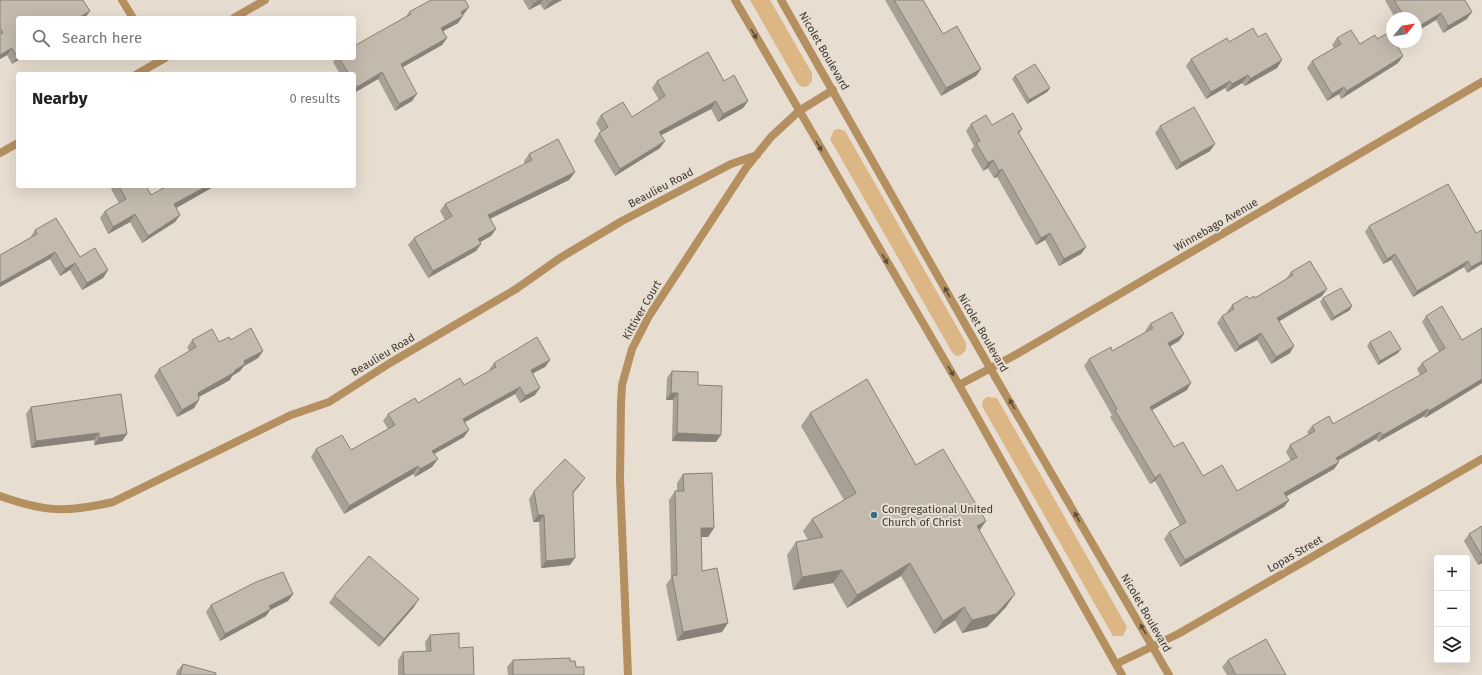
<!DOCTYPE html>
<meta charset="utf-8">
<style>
:root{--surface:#fff;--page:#f6f6f6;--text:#222;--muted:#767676;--line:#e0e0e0}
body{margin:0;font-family:"Fira Sans",sans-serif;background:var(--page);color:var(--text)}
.controls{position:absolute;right:12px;bottom:12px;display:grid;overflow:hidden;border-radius:4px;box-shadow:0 4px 16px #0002}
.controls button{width:36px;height:36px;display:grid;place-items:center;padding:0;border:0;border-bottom:1px solid var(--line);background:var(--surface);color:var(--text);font:20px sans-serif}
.compass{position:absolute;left:1386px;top:12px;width:36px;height:36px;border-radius:50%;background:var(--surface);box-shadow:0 4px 16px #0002;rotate:60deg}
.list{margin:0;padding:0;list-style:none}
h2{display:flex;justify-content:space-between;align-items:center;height:52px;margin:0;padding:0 16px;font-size:17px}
h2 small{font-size:13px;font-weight:400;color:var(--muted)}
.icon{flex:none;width:22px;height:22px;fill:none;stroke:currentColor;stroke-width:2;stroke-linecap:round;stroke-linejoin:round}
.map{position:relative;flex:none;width:1482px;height:675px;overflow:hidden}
.search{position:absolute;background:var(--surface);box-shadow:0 4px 16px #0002;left:16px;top:16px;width:340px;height:44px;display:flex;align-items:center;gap:10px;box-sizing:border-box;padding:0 14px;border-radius:4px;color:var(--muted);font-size:15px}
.panel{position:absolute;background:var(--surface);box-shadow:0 4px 16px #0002;left:16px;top:72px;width:340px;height:116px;border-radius:4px}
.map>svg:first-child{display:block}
</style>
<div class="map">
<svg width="1482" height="675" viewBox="0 0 1482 675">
<rect width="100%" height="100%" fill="#e7ddd0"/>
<g fill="#dcb684">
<polygon points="750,0 770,0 812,73 812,81 808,86 802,87 798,84"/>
<polygon points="839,129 845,131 966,343 966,350 961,355 956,356 952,352 830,139 834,130"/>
<polygon points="987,397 997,398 1127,627 1123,636 1113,636 982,406 983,400"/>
</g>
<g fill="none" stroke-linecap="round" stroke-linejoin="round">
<g stroke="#b48f60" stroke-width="8">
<polyline points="122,0 133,18"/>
<polyline points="234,18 265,0"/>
<polyline points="137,74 165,58"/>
<polyline points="0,153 18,143"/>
<polyline points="959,385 1017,354 1482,82"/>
<path d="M0,496C45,512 66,513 113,502L291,415L329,402L390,363L516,289L560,258L622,221L731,164L757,155"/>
<polyline points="1116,664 1178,634 1482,459"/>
<polyline points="628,675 620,480 621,403 622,385 632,349 649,316 746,168 771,137 799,111 833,90"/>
</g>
<g stroke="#b48f60" stroke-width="8">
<polyline points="735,0 959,385 1122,675"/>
<polyline points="781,0 990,368 1169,675"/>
</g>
</g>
<g fill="#a89f95">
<polygon points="0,0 18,18 18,58 12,64 7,55 0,59"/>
<polygon points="523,0 562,0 544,10 540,4 529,10"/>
<polygon points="885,0 923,0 943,34 981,69 976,76 941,96"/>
<polygon points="1385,0 1465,0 1467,19 1443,33 1436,20 1416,18 1395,18"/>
<polygon points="409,12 464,14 462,15 463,16 458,23 443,31 447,38 442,45 403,67 412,101 395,111 378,79 354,93 354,74 340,74 333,62 336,58 354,58 405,18"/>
<polygon points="1258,37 1282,60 1277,68 1245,86 1242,83 1227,92 1225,88 1206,99 1186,66 1191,59 1229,42"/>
<polygon points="1337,38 1360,44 1377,39 1403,56 1398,63 1341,99 1339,94 1327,101 1307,68 1312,61 1334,48 1332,45"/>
<polygon points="1015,76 1050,88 1047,92 1027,104 1012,79"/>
<polygon points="657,81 724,81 748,101 743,108 718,122 711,109 661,135 660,148 615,176 594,141 599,133 601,132 596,123 601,115 632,117 659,100 652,88"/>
<polygon points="971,124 992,125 1022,129 1019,134 1086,247 1081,254 1059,266 1045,240 1036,245 997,177 994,178 988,168 983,171 971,150 974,146 966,131"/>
<polygon points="1160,126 1210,151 1176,170 1155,133"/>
<polygon points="529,154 575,172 569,180 490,219 496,229 491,236 480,242 481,244 476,251 428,278 408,245 414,238 445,220 440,211 445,204 525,164 524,161"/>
<polygon points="114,186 146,186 151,195 215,186 176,208 180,215 175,222 142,243 130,222 108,234 100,218 105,211 119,203 111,189"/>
<polygon points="1369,226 1482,264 1467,273 1464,267 1413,297 1391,260 1383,264 1365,232"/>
<polygon points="35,230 80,257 108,270 103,278 82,290 70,270 60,276 50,259 30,238"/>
<polygon points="1291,272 1322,296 1279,321 1290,353 1271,364 1257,340 1235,352 1217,323 1222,316 1227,313 1227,312 1232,305 1249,299 1255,298 1286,279"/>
<polygon points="1323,298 1350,310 1331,321 1320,302"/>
<polygon points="1426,316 1482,383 1425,418 1424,416 1378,442 1376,439 1338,461 1339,462 1334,469 1286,496 1289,500 1284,507 1180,567 1164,539 1169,532 1180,526 1155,481 1150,484 1110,417 1112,415 1084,366 1089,359 1112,351 1146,332 1145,331 1150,324 1184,334 1179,341 1170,346 1187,390 1152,410 1174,447 1203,476 1237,491 1291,461 1286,452 1290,445 1309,435 1307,432 1312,426 1333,424 1420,375 1417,369 1422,363 1439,352 1422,322"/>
<polygon points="192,340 219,342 231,340 263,351 258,358 244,366 240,371 232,376 230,380 199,397 194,408 177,417 154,376 159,369 190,351 187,348"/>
<polygon points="1370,342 1398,353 1378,365 1367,346"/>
<polygon points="550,360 545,367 532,373 535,395 520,403 515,394 465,422 464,437 434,454 432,467 415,477 413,474 344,514 311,457 316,449 351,450 388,429 383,421 388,414 464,385 489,371 489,370 494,363"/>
<polygon points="672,371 698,385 716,442 672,441 673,400 666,400 667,378"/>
<polygon points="31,407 127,434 122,441 94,445 94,440 31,448 26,414"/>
<polygon points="810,413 916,465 986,521 979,530 1006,607 987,627 962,633 955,620 934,634 901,576 847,608 833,583 793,590 787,555 796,542 808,540 803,531 812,519 844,500 801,426"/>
<polygon points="683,474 714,528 708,537 701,537 702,571 722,632 677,641 666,585 671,578 669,500 675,491 677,491 677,483"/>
<polygon points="580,485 573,493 570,565 541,568 539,522 533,522 529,499 534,491"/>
<polygon points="1482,526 1482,563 1478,565 1464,541 1469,534"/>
<polygon points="293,594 288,601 270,610 266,616 220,641 206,612 211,605"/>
<polygon points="334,596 414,607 379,647 329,603"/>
<polygon points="430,635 459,648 474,675 398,675 398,660 403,652 426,651 425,642"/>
<polygon points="513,660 570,661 584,675 508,675 507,667"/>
<polygon points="1228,660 1286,675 1227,675 1222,667"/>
<polygon points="183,664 216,675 176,675 177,671"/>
</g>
<g fill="#888279">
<polygon points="539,0 543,0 540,4 529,10 534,3"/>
<polygon points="554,0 562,0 544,10 549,3"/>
<polygon points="469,7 464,14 456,19 461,12"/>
<polygon points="90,11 85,18 78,18"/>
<polygon points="1472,12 1467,19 1443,33 1448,26"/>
<polygon points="1441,13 1436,20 1416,32 1416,28"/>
<polygon points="463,16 458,23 436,35 441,28"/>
<polygon points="447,38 442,45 396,71 401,64"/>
<polygon points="12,48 7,55 0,59 0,55"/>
<polygon points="18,56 18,58 22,58 12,64 17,57"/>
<polygon points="1403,56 1398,63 1341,99 1347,91"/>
<polygon points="1282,60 1277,68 1245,86 1250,79"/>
<polygon points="981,69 976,76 941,96 946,88"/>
<polygon points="382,72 378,79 354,93 354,91 357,87"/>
<polygon points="1248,75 1242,83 1227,92 1232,84"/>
<polygon points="1230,81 1225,88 1206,99 1211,92"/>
<polygon points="1344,87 1339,94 1327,101 1332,94"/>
<polygon points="1050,88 1047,92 1027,104 1029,100"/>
<polygon points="417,94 412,101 395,111 399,104"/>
<polygon points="716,101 711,109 654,139 659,132"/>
<polygon points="748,101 743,108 718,122 723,114"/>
<polygon points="665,141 660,148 615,176 620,169"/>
<polygon points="1215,144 1210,151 1176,170 1181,163"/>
<polygon points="993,160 988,168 983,171 988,163"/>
<polygon points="1002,169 997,177 994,178 999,171"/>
<polygon points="575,172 569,180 483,222 488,215"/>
<polygon points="207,186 215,186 169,212 174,204"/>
<polygon points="135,214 130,222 108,234 113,227"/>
<polygon points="180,215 175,222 142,243 148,236"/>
<polygon points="496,229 491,236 473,246 478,239"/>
<polygon points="1050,233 1045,240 1036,245 1041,238"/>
<polygon points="481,244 476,251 428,278 433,271"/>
<polygon points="1086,247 1081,254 1059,266 1064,259"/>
<polygon points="55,252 50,259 0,287 0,283"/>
<polygon points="1395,254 1391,260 1383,264 1387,259"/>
<polygon points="1468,261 1464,267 1413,297 1417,291"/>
<polygon points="1482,261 1482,264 1467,273 1471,267"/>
<polygon points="75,263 70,270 60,276 65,269"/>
<polygon points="108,270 103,278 82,290 87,283"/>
<polygon points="1327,289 1322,296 1273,325 1277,318"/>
<polygon points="1352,306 1350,310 1331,321 1334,317"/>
<polygon points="1261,333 1257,340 1235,352 1239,346"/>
<polygon points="1184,334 1179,341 1164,350 1168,343"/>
<polygon points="1294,346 1290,353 1271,364 1276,357"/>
<polygon points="1401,349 1398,353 1378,365 1380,361"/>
<polygon points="263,351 258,358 244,366 240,371 232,376 230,380 193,400 198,393 234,371 244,361"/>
<polygon points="550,360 545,367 526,377 531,370"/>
<polygon points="1482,379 1482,383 1425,418 1429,411"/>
<polygon points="1191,383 1187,390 1145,414 1150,407"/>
<polygon points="520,387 515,394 458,426 463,419"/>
<polygon points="540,388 535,395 520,403 525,396"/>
<polygon points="671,393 678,393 673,400 666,400"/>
<polygon points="199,400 194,408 177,417 182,410"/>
<polygon points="1428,409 1424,416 1378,442 1383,435"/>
<polygon points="469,430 464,437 427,458 432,451"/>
<polygon points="1380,432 1376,439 1331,464 1336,458"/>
<polygon points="99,433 94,440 31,448 36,441"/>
<polygon points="677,433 721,435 716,442 672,441"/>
<polygon points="127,434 122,441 94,445 99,438"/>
<polygon points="438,459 432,467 415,477 420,469"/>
<polygon points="1339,462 1334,469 1280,500 1284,493"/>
<polygon points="418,466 413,474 344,514 349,506"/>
<polygon points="1160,474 1155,481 1150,484 1155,478"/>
<polygon points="585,478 580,485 568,499 573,492"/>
<polygon points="1289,500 1284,507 1180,567 1185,560"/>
<polygon points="538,515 544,515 539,522 533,522"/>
<polygon points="986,521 977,534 977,526"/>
<polygon points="701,528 714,528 708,537 695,537"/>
<polygon points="575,558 570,565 541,568 546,561"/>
<polygon points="1482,559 1482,563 1478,565"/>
<polygon points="910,563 901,576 847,608 857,595"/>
<polygon points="842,570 833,583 793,590 802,577"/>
<polygon points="293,594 288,601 270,610 266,616 220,641 225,634 269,606"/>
<polygon points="1015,594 1006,607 987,627 962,633 972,620"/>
<polygon points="419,599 414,607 379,647 384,639"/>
<polygon points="964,607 955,620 934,634 943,621"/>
<polygon points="728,623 722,632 677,641 683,632"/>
</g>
<g fill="#c3b9ad" stroke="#888279">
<polygon points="0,0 83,0 90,11 78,18 18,18 18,56 17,57 12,48 0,55 0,34 3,33 0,28"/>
<polygon points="431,0 465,0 469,7 461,12 463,16 441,28 447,38 401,64 417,94 399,104 382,72 357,87 354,83 354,74 349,74 339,58 354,58 354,46 411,14 409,12"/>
<polygon points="532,0 539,0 534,3"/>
<polygon points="547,0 554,0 549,3"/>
<polygon points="894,0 923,0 943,34 957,26 981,69 946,88"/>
<polygon points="1394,0 1465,0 1472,12 1448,26 1441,13 1416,28 1416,18 1405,18"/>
<polygon points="1253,28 1258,37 1266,33 1282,60 1250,79 1248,75 1232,84 1230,81 1211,92 1191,59 1227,38 1229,42"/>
<polygon points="1351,30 1360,44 1375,35 1377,39 1390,32 1392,36 1392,42 1395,42 1403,56 1347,91 1344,87 1332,94 1312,61 1341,44 1337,38"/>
<polygon points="708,52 724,81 734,75 748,101 723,114 716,101 659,132 665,141 620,169 599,133 608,127 601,115 623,102 632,117 665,96 657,81"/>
<polygon points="1035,64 1050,88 1029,100 1015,76"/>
<polygon points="1194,107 1215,144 1181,163 1160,126"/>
<polygon points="1013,113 1022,129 1018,132 1086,247 1064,259 1050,233 1041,238 1002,169 999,171 993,160 988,163 976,143 980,141 971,124 986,115 992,125"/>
<polygon points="558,139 575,172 488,215 496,229 478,239 481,244 433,271 414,238 452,216 445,204 532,160 529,154"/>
<polygon points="1448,184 1476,233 1482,230 1482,261 1471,267 1468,261 1417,291 1395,254 1387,259 1369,226"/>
<polygon points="119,186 146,186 151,195 167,186 207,186 174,204 180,215 148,236 135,214 113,227 105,211 126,199"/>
<polygon points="56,218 80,257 95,248 108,270 87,283 75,263 65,269 55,252 0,283 0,255 37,234 35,230"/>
<polygon points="1310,261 1327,289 1277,318 1294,346 1276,357 1261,333 1239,346 1222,316 1234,309 1232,305 1247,296 1249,299 1254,296 1255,298 1293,275 1291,272"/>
<polygon points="1341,288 1352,306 1334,317 1323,298"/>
<polygon points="1442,306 1462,340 1482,328 1482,379 1429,411 1428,409 1383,435 1380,432 1336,458 1339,462 1284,493 1289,500 1185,560 1169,532 1186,522 1160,474 1155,478 1115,410 1117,409 1089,359 1111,347 1112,351 1153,328 1150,324 1172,312 1184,334 1168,343 1191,383 1150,407 1174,447 1183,442 1203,476 1222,465 1237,491 1297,457 1290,445 1315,431 1312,426 1329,416 1333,424 1427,371 1422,363 1445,348 1426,316"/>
<polygon points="251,328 263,351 244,361 245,364 234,371 235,372 198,393 199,400 182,410 159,369 196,347 192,340 212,329 219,342 229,337 231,340"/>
<polygon points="1390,331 1401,349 1380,361 1370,342"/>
<polygon points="537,337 550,360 531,370 540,388 525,396 520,387 463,419 469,430 432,451 438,459 420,469 418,466 349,506 316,449 342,435 351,450 395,425 388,414 415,398 418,403 460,378 464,385 496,367 494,363"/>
<polygon points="672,371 698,372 698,385 722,386 721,435 677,433 678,393 671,393"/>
<polygon points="867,379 916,465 943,449 986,521 977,526 1015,594 996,614 972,620 964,607 943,621 910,563 857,595 842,570 802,577 796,542 823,537 812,519 856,493 810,413"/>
<polygon points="121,394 127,434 99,438 99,433 36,441 31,407"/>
<polygon points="565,459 585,478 573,492 575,558 546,561 544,515 538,515 534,491"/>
<polygon points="712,473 714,528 701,528 702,571 717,568 728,623 683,632 672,576 677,575 675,491 684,491 683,474"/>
<polygon points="1482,526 1482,556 1469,534"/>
<polygon points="369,556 419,599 384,639 334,596"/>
<polygon points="283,572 293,594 269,606 271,609 225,634 211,605 256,582"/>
<polygon points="459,633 459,648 473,647 474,675 404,675 403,652 431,651 430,635"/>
<polygon points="1266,639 1286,675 1236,675 1228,660"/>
<polygon points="570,658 570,661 575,661 576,667 584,667 584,675 513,675 513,660"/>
<polygon points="183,664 216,673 216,675 180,675"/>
</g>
<defs><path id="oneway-solid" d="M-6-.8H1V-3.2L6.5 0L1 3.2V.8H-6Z"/></defs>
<g fill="#5b4e3f">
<use href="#oneway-solid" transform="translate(754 34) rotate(60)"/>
<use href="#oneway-solid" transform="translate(819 146) rotate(60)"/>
<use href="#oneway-solid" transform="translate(885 259) rotate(60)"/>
<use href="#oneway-solid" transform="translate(947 292) rotate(-119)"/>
<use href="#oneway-solid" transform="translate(951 371) rotate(60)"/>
<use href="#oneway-solid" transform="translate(1012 404) rotate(-120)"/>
<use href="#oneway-solid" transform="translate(1077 517) rotate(-120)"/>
<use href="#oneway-solid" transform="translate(1143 629) rotate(-120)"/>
</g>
<circle fill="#2f6e83" stroke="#e7ddd0" stroke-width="1.5" cx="874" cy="515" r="4"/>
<g text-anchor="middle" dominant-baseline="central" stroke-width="4" stroke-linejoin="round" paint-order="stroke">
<g font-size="11" fill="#3d3934" stroke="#e7ddd0">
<text transform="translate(824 51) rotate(60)">Nicolet Boulevard</text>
<text transform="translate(661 188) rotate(-28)">Beaulieu Road</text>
<text transform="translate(1216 225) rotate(-30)">Winnebago Avenue</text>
<text transform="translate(642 310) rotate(-60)">Kittiver Court</text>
<text transform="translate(983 333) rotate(60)">Nicolet Boulevard</text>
<text transform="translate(383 355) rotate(-31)">Beaulieu Road</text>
<text transform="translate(1295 554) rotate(-30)">Lopas Street</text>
<text transform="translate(1146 613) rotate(60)">Nicolet Boulevard</text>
</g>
<g font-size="11" fill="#3d3934" stroke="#e7ddd0" text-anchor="start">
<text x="882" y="509">Congregational United<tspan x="882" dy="13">Church of Christ</tspan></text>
</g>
</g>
</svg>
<div class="controls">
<button>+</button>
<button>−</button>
<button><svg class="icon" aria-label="layers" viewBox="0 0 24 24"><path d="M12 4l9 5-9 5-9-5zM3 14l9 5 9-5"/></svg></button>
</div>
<svg class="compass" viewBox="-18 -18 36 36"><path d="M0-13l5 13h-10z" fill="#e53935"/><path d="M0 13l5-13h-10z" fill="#767676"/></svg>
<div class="search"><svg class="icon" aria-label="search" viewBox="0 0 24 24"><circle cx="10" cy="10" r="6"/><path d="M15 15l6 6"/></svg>Search here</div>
<section class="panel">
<h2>Nearby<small>0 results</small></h2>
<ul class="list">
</ul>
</section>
</div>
